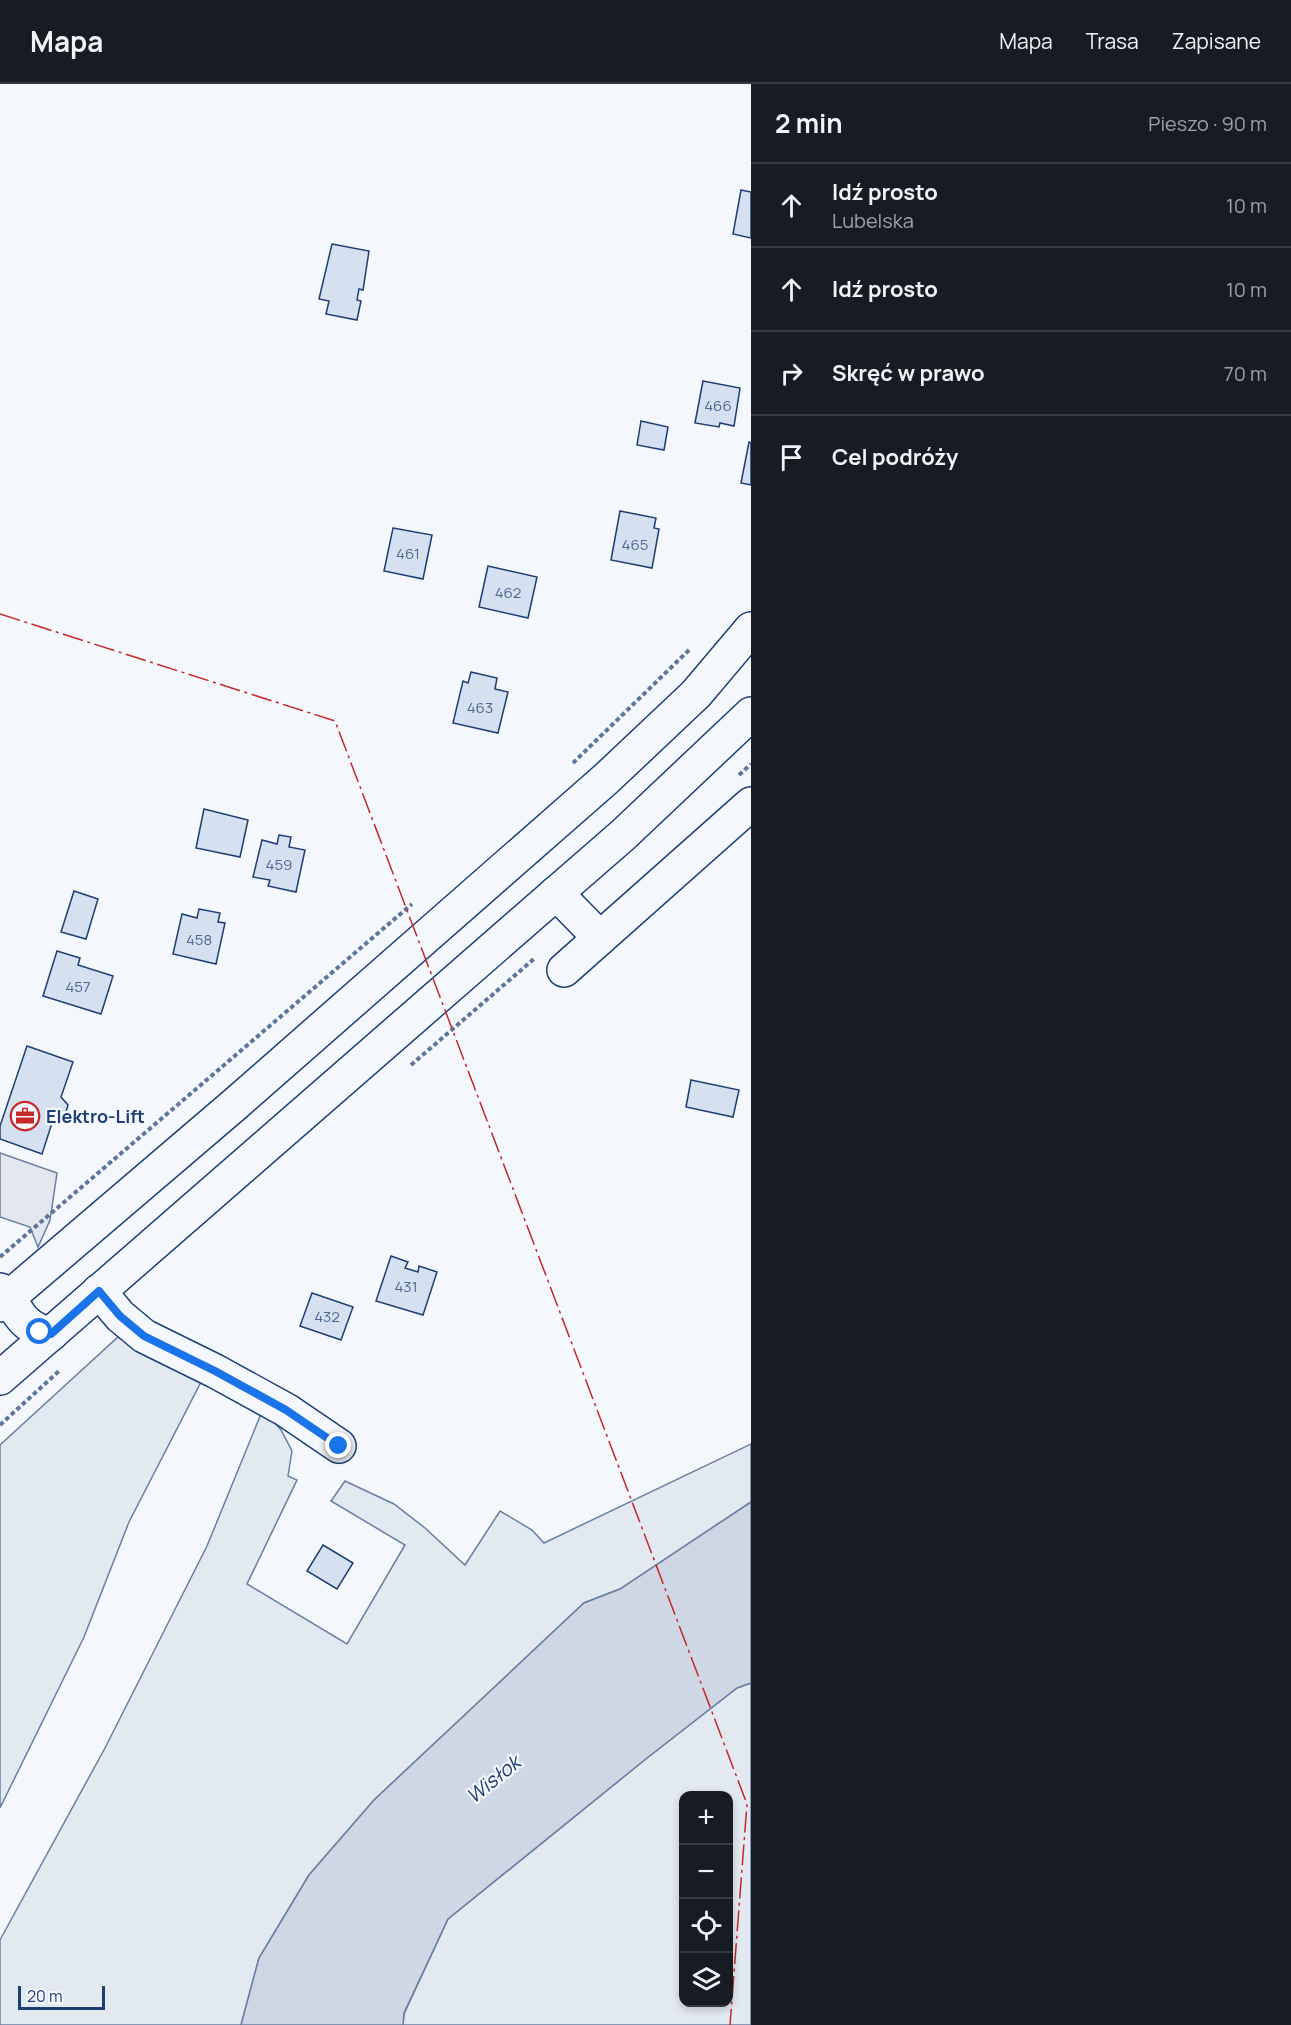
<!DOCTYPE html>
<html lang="pl">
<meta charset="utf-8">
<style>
:root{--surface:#171b24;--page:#20242c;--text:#f1f3f6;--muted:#9ea1a6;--line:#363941}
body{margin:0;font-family:Manrope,sans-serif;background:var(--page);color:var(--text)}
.controls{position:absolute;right:18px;bottom:18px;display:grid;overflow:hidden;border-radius:12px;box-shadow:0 3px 9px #0003}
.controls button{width:54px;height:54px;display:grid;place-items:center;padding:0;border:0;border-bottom:2px solid var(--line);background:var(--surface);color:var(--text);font:30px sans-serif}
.scale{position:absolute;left:18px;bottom:15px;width:87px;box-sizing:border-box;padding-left:6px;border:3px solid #1d3f73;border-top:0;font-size:16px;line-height:21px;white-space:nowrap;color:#1d3f73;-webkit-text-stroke:4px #f4f7fb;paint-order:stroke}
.stop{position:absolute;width:18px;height:18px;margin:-14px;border:4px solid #1a73e8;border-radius:50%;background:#fff}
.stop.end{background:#1a73e8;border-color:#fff;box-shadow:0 2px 6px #0008}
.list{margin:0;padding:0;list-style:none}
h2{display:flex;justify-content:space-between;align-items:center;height:78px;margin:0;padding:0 24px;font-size:26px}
h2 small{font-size:20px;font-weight:400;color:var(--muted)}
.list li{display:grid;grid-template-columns:39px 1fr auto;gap:18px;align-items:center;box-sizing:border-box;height:84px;padding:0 24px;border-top:2px solid var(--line)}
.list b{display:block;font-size:22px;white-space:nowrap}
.list p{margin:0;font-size:20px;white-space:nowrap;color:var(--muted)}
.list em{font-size:20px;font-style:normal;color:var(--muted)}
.icon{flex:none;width:33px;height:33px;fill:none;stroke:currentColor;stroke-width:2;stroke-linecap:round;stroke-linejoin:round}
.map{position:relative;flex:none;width:751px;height:1941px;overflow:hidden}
header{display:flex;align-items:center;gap:36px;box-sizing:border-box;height:84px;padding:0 30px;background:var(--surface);border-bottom:2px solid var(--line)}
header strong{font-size:28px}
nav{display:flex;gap:33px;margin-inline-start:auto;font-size:21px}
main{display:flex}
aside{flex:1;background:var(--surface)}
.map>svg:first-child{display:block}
</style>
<header>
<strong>Mapa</strong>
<nav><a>Mapa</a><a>Trasa</a><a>Zapisane</a></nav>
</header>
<main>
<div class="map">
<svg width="751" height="1941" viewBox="0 0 751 1941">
<rect width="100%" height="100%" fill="#f4f7fb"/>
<g fill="#e3e9f0" stroke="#687fa3" stroke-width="1.5" fill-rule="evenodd">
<polygon points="118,1253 202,1296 129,1438 84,1553 0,1724 0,1361"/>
<polygon points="263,1325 281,1346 292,1367 288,1392 297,1396 247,1500 347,1560 405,1461 331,1417 345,1397 394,1420 425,1444 465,1481 500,1427 532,1446 544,1459 751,1360 751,1418 620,1505 584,1519 374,1716 309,1791 259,1874 241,1941 0,1941 0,1856 105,1664 207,1462"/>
<path d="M751,1599V1941H403L404,1930L448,1835L647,1674L737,1604ZM684,1712H728V1918H684Z"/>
</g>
<polygon fill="#e3e8f0" stroke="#687fa3" stroke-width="1.5" points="0,1069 57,1089 50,1136 38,1163 30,1143 0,1133"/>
<polygon fill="#cfd7e4" stroke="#687fa3" stroke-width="1.5" points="751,1418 751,1599 737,1604 647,1674 448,1835 404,1929 403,1941 241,1941 259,1874 309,1791 374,1716 584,1519 620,1505"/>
<g fill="#d5e0f0" stroke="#1d3f73" stroke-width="1.5">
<polygon points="741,106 751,108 751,154 733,150"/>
<polygon points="332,160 369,167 363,206 359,205 357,216 361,217 357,236 326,230 329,217 319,215"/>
<polygon points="703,297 740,304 734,342 720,339 719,343 695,339"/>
<polygon points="641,337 668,343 664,366 637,361"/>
<polygon points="749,358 751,359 751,401 741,399"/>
<polygon points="620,427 656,434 654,444 659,445 652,484 611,476"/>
<polygon points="393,444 432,451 423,495 384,487"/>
<polygon points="488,482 537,493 528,534 479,523"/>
<polygon points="471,588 497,594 495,605 508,608 498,649 453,639 463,597 468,599"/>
<polygon points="204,725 248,736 240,773 196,764"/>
<polygon points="279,751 291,753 289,763 305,766 296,808 268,802 270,796 253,793 262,756 277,760"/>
<polygon points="74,807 98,815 86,855 61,848"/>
<polygon points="199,825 220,829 218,838 225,839 216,880 173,870 182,830 197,834"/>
<polygon points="57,867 80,874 78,881 113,892 101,930 43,912"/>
<polygon points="27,962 73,978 61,1013 68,1021 63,1038 52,1039 42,1070 0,1055 0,1042"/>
<polygon points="691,996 739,1006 733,1033 686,1023"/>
<polygon points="391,1172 408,1178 405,1184 418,1188 419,1182 437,1188 423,1231 376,1217"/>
<polygon points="312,1209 353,1223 341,1256 300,1242"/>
<polygon points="323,1461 353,1479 337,1505 307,1487"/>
</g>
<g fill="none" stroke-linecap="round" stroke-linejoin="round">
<g stroke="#1d3f73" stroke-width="36">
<g id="minor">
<polyline points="556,809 600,854"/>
<polyline points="564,886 751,720"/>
<path d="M0,1206L10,1212C17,1232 29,1246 51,1250"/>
<polyline points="99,1207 120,1232 144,1252 215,1287 286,1326 339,1362"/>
</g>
</g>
<g stroke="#1d3f73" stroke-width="36">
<g id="major">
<polyline points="0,1221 233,1022 607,694 696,610 751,545"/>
<polyline points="0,1294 623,751 751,630"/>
</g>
</g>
<g stroke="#5e769c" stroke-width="4" stroke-dasharray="4.5 3" stroke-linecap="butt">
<polyline points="573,679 690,565"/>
<polyline points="739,691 751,680"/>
<polyline points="411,981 535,874"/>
<polyline points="0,1173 412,820"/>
<polyline points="0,1341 59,1287"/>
</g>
<use href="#minor" stroke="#f4f7fb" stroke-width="33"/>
<use href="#major" stroke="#f4f7fb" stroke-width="33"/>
<polyline stroke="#c62828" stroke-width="1.5" stroke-dasharray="21 4.5 3 4.5" stroke-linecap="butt" points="0,530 335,637 747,1720 730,1941"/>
</g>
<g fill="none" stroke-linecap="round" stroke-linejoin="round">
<polyline stroke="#1a73e8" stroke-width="8" points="40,1248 51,1250 99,1207 120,1232 144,1252 215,1287 286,1326 339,1362"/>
</g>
<defs>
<g id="office-ring" transform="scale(1.5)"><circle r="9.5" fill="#f4f7fb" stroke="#c62828" stroke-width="1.5"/><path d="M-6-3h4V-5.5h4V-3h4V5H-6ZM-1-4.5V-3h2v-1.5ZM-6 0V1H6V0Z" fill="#c62828"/></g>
</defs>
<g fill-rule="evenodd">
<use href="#office-ring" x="25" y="1032"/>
</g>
<g text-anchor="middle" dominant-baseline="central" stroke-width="4.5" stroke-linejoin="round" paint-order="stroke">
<g font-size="15" fill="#4b6792">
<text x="718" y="321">466</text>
<text x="635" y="460">465</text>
<text x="408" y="469">461</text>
<text x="508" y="508">462</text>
<text x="480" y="623">463</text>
<text x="279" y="780">459</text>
<text x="199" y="855">458</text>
<text x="78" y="902">457</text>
<text x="406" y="1202">431</text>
<text x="327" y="1232">432</text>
</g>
<g font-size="18" font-weight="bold" fill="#1d3f73" stroke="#f4f7fb" text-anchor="start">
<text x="46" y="1032">Elektro-Lift</text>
</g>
<g font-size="20" font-style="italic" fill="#1d3f73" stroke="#f4f7fb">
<text transform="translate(493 1695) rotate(-39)">Wisłok</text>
</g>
</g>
</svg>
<div class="controls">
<button>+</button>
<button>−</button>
<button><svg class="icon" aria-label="locate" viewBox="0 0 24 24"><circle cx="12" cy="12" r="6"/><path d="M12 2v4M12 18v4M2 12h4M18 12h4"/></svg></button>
<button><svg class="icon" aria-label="layers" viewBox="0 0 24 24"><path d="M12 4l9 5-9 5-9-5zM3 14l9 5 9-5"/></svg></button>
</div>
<div class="scale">20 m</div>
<div class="stop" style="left:40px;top:1248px"></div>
<div class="stop end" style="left:339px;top:1362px"></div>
</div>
<aside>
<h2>2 min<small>Pieszo · 90 m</small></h2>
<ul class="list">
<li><svg class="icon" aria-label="ahead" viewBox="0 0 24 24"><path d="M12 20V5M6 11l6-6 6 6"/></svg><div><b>Idź prosto</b><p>Lubelska</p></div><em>10 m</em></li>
<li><svg class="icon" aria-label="ahead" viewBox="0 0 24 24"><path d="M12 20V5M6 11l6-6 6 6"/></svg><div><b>Idź prosto</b></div><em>10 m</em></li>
<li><svg class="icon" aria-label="right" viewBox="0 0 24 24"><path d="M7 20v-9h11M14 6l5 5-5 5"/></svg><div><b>Skręć w prawo</b></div><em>70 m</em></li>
<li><svg class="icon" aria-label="arrive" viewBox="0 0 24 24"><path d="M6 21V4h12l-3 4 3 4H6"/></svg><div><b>Cel podróży</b></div></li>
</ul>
</aside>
</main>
